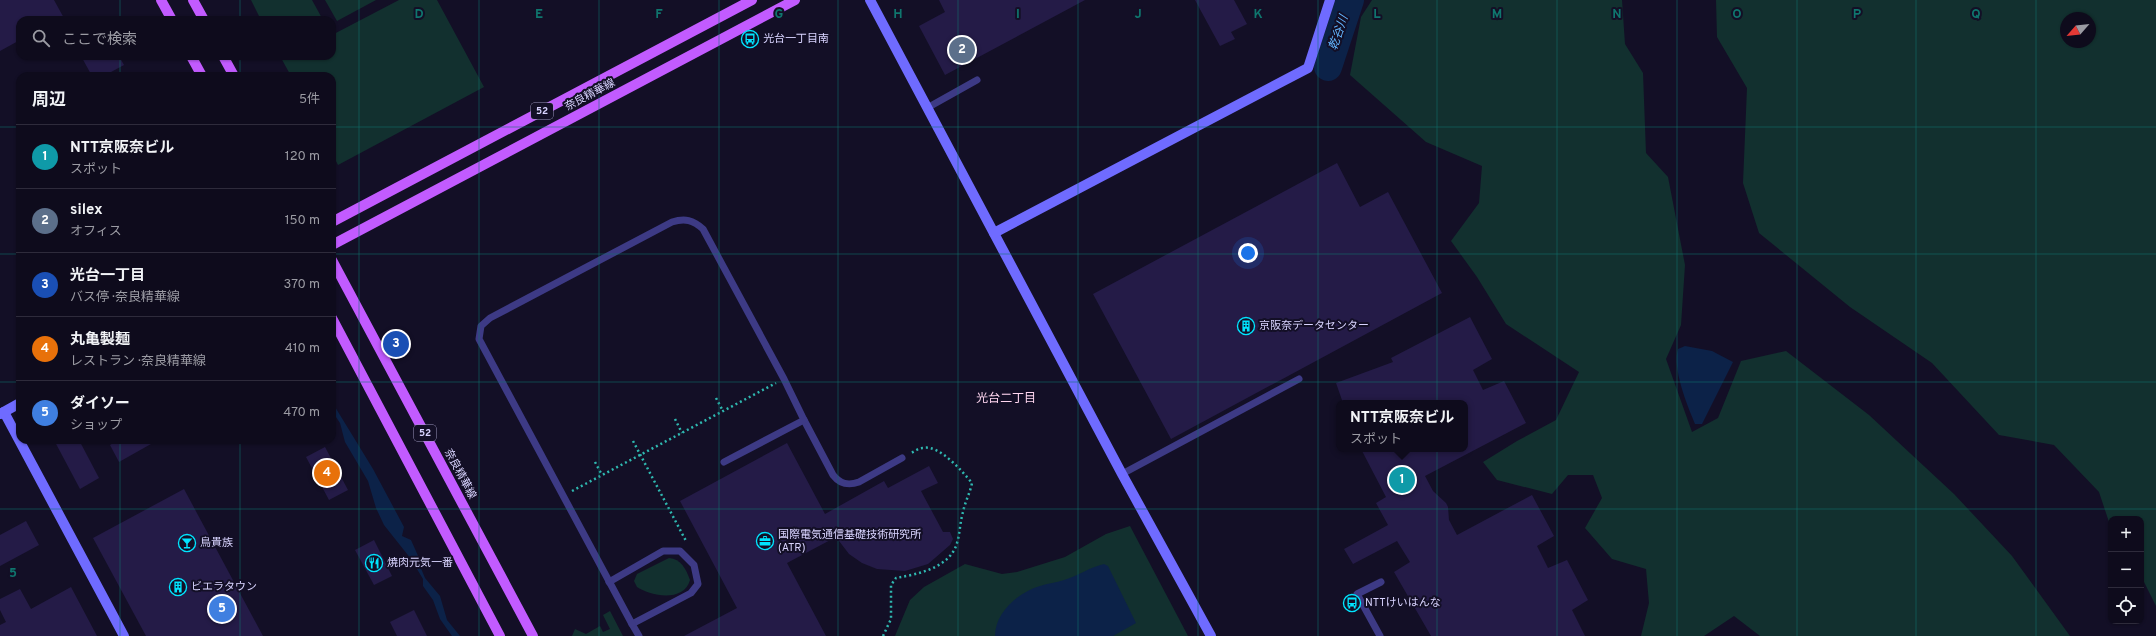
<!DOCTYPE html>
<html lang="ja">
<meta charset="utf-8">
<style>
:root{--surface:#0e0b1c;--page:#1c1929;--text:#f1f3f6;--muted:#9b9ba3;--line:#2e2b3b;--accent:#d93025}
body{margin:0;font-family:Overpass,"Noto Sans JP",sans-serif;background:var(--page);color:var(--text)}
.controls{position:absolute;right:12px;bottom:12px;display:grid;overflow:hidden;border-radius:8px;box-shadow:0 1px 3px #0004}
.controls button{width:36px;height:36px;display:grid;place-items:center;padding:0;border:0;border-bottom:1px solid var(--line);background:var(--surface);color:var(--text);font:20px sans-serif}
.compass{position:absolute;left:2060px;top:12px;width:36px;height:36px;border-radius:50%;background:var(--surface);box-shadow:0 1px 3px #0004;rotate:242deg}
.you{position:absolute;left:1248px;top:253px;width:14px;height:14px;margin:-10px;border:3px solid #fff;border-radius:50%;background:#1a73e8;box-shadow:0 0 0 6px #1a73e833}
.badge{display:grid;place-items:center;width:26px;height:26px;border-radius:50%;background:var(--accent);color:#fff;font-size:13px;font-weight:700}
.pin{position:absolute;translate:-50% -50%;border:2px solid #fff;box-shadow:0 1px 4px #0006}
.popup{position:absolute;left:1336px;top:400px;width:132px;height:52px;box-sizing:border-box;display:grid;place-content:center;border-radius:8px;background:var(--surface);filter:drop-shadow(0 1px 3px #0005);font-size:13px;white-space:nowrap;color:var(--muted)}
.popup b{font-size:15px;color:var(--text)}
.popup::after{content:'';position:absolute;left:50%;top:100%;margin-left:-8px;border:8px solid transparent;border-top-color:var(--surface)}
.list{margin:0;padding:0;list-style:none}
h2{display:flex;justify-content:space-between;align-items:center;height:52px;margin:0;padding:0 16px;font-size:17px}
h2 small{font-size:13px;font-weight:400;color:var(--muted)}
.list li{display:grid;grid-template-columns:26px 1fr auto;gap:12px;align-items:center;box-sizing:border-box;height:64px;padding:0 16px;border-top:1px solid var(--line)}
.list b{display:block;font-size:15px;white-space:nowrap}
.list p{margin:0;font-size:13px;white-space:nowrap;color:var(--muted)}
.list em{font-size:13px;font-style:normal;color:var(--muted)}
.icon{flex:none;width:22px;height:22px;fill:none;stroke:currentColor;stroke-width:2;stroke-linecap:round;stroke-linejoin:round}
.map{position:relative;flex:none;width:2156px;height:636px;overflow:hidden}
.search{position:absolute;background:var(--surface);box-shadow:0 1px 3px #0004;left:16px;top:16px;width:320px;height:44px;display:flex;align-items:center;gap:10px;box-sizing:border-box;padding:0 14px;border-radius:12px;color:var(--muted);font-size:15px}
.panel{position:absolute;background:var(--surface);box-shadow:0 1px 3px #0004;left:16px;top:72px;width:320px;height:372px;border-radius:12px}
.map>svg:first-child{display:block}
</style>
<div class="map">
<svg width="2156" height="636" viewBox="0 0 2156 636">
<rect width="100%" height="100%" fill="#130f26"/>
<g fill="#12302f" fill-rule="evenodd">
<polygon points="251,0 312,0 323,20 261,20"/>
<polygon points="325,0 376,0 337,21"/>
<polygon points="399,0 437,0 484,87 338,165 332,153 332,76 291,76 280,56 332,56 332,35"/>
<polygon points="1372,0 1622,0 1625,44 1643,73 1646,153 1668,177 1685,265 1681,325 1666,359 1692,432 1718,418 1741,361 1786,351 1869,415 1954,494 2012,556 2070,636 1760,636 1734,616 1704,636 1641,636 1649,603 1646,569 1612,559 1585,528 1602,498 1593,475 1568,475 1552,494 1497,480 1483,462 1517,441 1556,420 1579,372 1506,324 1477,277 1451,241 1479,203 1482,166 1426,142 1350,75 1361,17"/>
<path d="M1716,0H2156V606L2141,576V519H2111V528L2099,492L2054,445L1999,435L1932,363L1850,307L1759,233L1743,183L1747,88L1717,37ZM2066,18H2090V42H2066Z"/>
<polygon points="1130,526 1188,636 895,636 910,600 924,587 965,564 1002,574 1017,572 1065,557 1106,534"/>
<path d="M669,558C681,559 686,569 690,580C684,602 652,597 637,587L634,581L637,574Z"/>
<polygon points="610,611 623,636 572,636 575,629 586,634 600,626 603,632 610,629 603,615"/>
</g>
<g fill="#0c2248">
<path d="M1685,346L1712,351L1733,362L1702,424H1695C1687,405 1672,368 1678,349Z"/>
<polygon points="332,402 373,469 404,527 402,536 411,540 419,558 417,559 425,578 440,596 447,620 460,636 452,636 440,619 433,600 423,586 423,579 411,559 384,525 376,508 368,481 345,442 340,423 332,411"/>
<path d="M1104,564L1108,566L1136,623L1113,636H995C995,612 1019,592 1040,586C1048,583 1056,583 1064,580C1078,576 1090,567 1104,564Z"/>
</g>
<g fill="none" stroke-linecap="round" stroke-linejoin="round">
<polyline stroke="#0c2248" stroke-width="28" points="1328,67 1350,0"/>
</g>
<g fill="#241b47">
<polygon points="0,0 54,0 65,20 20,20 20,40 0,51"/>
<polygon points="939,0 1085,0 945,75 919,26 945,12"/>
<polygon points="1195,0 1234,0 1247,24 1231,32 1235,39 1220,46"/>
<polygon points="81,56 119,56 124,65 111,72 114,76 92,76"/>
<polygon points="1337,163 1360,207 1388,192 1442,293 1171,439 1093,294"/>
<polygon points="1470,317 1492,359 1473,370 1483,390 1504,381 1526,423 1425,476 1433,491 1446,503 1448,507 1449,520 1457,535 1532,495 1554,536 1537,546 1548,568 1567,560 1588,600 1572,610 1585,636 1431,636 1394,572 1410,562 1397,541 1353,564 1344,549 1388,525 1376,503 1386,497 1361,449 1465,449 1465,403 1343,403 1336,383 1393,362 1391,358"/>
<polygon points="54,440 79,440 99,478 80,489"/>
<polygon points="118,440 158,440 119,462 110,445"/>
<polygon points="787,443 825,514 884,481 888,488 929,466 938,483 921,491 943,532 950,532 953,539 950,545 928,564 905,571 877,569 862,563 849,554 836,537 787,563 826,636 684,636 737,608 680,501"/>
<polygon points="325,447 348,490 329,500 306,457"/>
<polygon points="184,489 263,636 146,636 93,538"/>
<polygon points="26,521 39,545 0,566 0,535"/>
<polygon points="374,540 392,576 374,585 355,550"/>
<polygon points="71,587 97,636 0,636 0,625 6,622 0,610 0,599 20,589 31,609"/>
<polygon points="414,610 427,636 397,636 390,622"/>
</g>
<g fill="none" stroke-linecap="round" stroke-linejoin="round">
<g stroke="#2fb8b0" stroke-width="2.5" stroke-dasharray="2 3" stroke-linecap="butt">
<polyline points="716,398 723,411"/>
<polyline points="675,419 682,433"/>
<polyline points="633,441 686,541"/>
<polyline points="595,462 602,475"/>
<polyline points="572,491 776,383"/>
<path d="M883,636L891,619V585L896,578C918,574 950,568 957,543C960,533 960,522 963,512C965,502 970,493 972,483C963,472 939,444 923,448C919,448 915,451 911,453"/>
</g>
<g stroke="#3d3a85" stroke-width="7">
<polyline points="927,108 977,80"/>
<path d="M804,420L833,475C840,484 848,486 859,482L902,458"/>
<polyline points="1122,474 1299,379"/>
<polyline points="609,582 663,551 680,551 694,565 698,584 691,593 632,624 639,636"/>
<path d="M632,624L479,339L481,326L490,318L672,222C685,218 693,220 703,229L784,379L804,420L724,462"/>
<polyline points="1380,636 1357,594 1381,582"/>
</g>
<g stroke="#6f6bff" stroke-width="10">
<polyline points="870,0 1122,474 1211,636"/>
<polyline points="994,233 1308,68 1330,0"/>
<polyline points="4,412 124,636"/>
<polyline points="0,414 20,403"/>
</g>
<g stroke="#c25bff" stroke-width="10">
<polyline points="161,0 172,20"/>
<polyline points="193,0 204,20"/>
<polyline points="191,56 202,76"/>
<polyline points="223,56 234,76"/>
<polyline points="332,222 752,0"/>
<polyline points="332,245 795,0"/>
<polyline points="332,260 533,636"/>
<polyline points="332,318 500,636"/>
</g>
</g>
<path fill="none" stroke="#0f766e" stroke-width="1" stroke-opacity="0.55" d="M120,0V20M240,0V20M359,0V636M479,0V636M599,0V636M719,0V636M838,0V636M958,0V636M1078,0V636M1198,0V636M1318,0V636M1437,0V636M1557,0V636M1677,0V636M1797,0V636M1916,0V636M2036,0V636M120,56V76M240,56V76M0,127H20M332,127H2156M0,254H20M332,254H2156M0,382H20M332,382H2156M120,440V636M240,440V636M0,509H2156"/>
<defs>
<g id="bus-ring" transform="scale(0.9)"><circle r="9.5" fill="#130f26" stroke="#00e5ff" stroke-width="1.5"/><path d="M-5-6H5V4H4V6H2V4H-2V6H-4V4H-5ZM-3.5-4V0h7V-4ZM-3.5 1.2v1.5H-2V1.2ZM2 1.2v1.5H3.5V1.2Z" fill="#00e5ff"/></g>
<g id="building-ring" transform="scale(0.9)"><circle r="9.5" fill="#130f26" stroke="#00e5ff" stroke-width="1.5"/><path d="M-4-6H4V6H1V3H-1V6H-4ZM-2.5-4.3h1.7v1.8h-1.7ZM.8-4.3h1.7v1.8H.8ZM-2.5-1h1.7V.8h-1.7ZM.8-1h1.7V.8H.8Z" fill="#00e5ff"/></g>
<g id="office-ring" transform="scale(0.9)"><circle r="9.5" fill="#130f26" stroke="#00e5ff" stroke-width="1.5"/><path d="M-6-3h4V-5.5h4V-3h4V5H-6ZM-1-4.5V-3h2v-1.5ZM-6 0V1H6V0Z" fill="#00e5ff"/></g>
<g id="bar-ring" transform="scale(0.9)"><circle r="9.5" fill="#130f26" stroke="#00e5ff" stroke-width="1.5"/><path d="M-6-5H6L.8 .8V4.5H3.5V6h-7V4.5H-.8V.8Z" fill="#00e5ff"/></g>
<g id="restaurant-ring" transform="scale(0.9)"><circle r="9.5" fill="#130f26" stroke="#00e5ff" stroke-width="1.5"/><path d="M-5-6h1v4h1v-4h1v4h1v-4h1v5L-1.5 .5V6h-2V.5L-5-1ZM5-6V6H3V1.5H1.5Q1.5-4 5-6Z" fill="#00e5ff"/></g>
</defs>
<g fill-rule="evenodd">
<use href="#bus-ring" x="750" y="39"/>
<use href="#building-ring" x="1246" y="326"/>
<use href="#office-ring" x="765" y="541"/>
<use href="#bar-ring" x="187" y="543"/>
<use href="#restaurant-ring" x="374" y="563"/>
<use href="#building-ring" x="178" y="587"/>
<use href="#bus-ring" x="1352" y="603"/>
</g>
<g text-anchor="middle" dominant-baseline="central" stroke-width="4" stroke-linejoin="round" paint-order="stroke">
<g fill="#130f26" stroke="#9e99be" stroke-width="1">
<rect x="531" y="103" width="22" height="16" rx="3"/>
<rect x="414" y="425" width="22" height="16" rx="3"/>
</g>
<g font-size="10" font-weight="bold" fill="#d9d4ff">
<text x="542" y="111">52</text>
<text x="425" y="433">52</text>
</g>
<g font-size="11" fill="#d9d4ff" stroke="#130f26" text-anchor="start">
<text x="763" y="39">光台一丁目南</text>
<text x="1259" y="326">京阪奈データセンター</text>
<text x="778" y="535">国際電気通信基礎技術研究所<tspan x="778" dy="13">(ATR)</tspan></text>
<text x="200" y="543">鳥貴族</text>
<text x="387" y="563">焼肉元気一番</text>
<text x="191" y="587">ビエラタウン</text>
<text x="1365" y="603">NTTけいはんな</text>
</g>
<g font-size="11" fill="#d9d4ff" stroke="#130f26">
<text transform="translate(590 95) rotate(-28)">奈良精華線</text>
<text transform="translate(460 474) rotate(62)">奈良精華線</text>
</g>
<g font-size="12" font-style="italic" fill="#62b6ff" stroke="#130f26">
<text transform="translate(1339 33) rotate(-71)">乾谷川</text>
</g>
<g font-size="12" fill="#ffd6f0" stroke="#130f26">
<text x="1006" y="399">光台二丁目</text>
</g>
</g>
<g font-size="13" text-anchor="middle" font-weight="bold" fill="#0f766e" stroke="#130f26" stroke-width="4" stroke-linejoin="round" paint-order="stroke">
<text x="419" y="18">D</text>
<text x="539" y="18">E</text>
<text x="659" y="18">F</text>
<text x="779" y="18">G</text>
<text x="898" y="18">H</text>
<text x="1018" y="18">I</text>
<text x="1138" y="18">J</text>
<text x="1258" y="18">K</text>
<text x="1377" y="18">L</text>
<text x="1497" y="18">M</text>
<text x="1617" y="18">N</text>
<text x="1737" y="18">O</text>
<text x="1857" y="18">P</text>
<text x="1976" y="18">Q</text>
<text x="13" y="577">5</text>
</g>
</svg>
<div class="controls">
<button>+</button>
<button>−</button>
<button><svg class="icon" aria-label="locate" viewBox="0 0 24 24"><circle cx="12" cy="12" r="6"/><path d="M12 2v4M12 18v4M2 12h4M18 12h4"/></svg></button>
</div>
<svg class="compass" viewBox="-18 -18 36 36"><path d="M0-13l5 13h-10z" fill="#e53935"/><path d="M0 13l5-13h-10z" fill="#9b9ba3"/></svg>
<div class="you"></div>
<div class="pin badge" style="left:1402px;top:480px;background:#0f9aa8">1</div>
<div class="popup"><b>NTT京阪奈ビル</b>スポット</div>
<div class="pin badge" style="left:962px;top:50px;background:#5c6f8a">2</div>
<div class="pin badge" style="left:396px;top:344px;background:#1a4fb4">3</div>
<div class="pin badge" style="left:327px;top:473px;background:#e8710a">4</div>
<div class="pin badge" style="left:222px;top:609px;background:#3f7fe0">5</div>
<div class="search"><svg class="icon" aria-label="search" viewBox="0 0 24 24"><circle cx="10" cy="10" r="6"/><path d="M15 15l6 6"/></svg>ここで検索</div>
<section class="panel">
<h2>周辺<small>5件</small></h2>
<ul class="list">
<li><span class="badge" style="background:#0f9aa8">1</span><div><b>NTT京阪奈ビル</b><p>スポット</p></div><em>120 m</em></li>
<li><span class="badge" style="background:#5c6f8a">2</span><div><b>silex</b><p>オフィス</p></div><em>150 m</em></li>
<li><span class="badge" style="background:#1a4fb4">3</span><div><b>光台一丁目</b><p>バス停 · 奈良精華線</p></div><em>370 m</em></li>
<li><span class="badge" style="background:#e8710a">4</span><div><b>丸亀製麺</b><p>レストラン · 奈良精華線</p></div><em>410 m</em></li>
<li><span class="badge" style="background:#3f7fe0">5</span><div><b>ダイソー</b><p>ショップ</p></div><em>470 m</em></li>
</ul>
</section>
</div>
